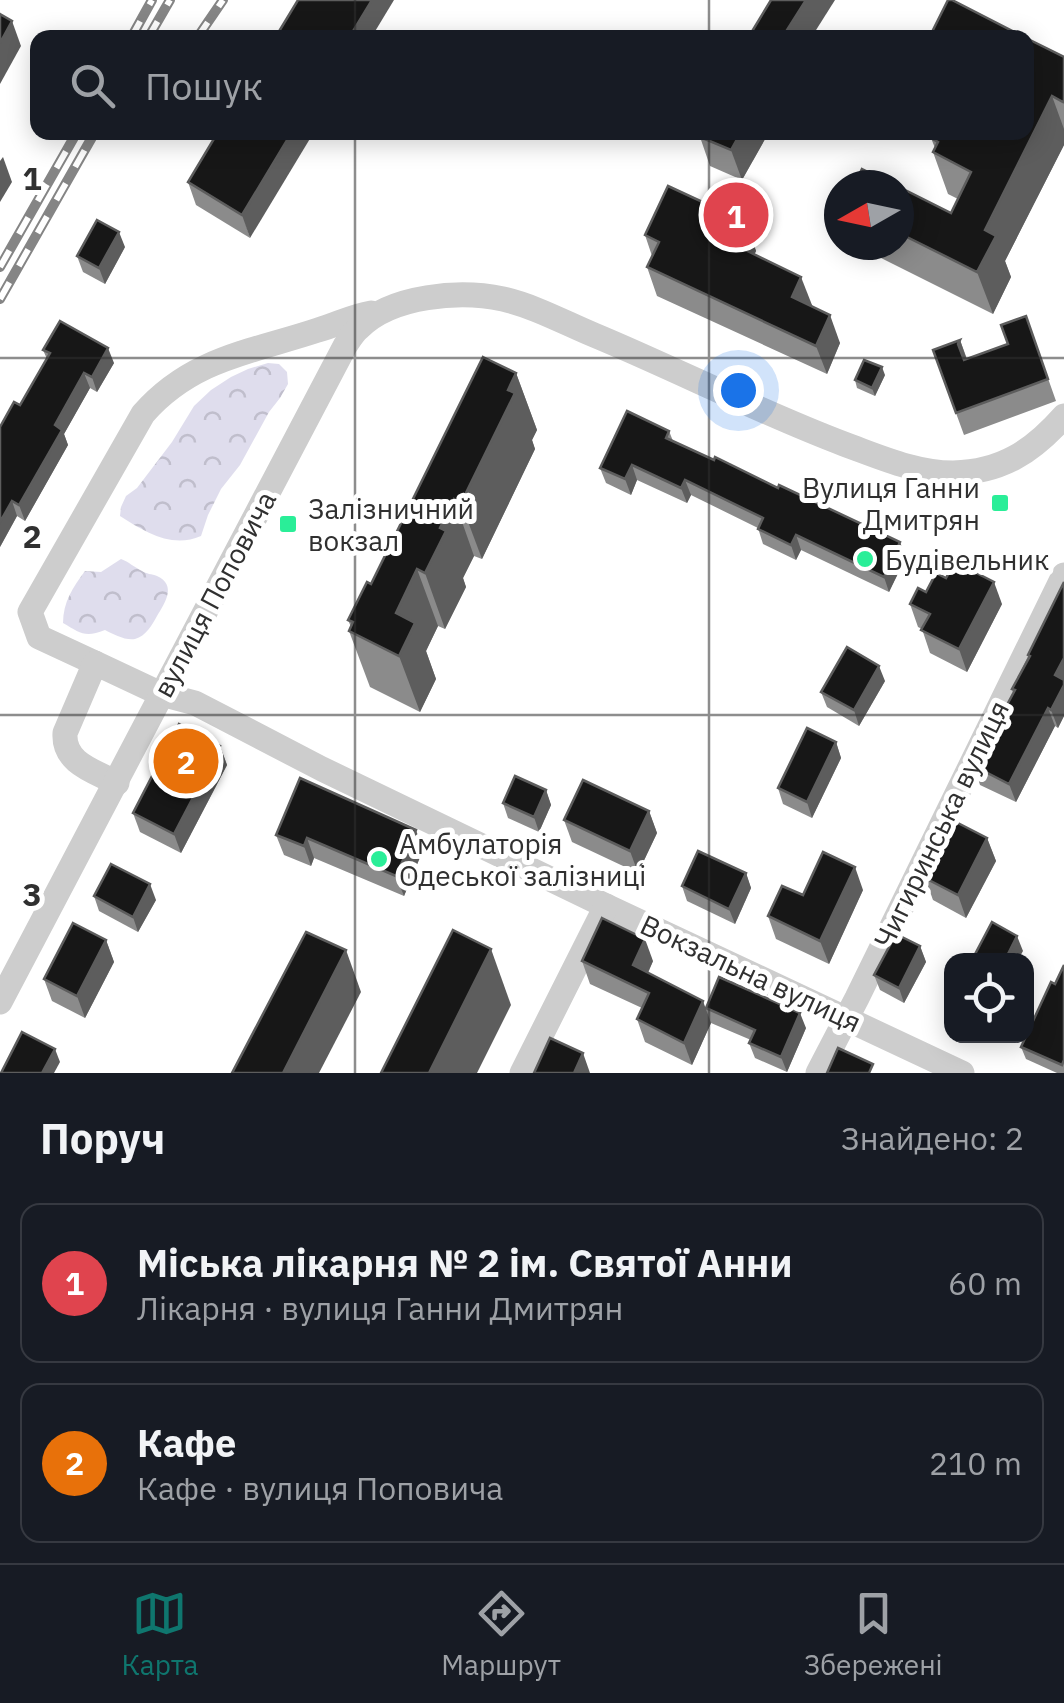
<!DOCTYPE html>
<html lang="uk">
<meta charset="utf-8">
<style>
:root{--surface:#171b24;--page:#242831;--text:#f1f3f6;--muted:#9ea1a6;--line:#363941;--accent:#0f766e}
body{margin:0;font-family:"IBM Plex Sans",sans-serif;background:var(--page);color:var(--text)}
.controls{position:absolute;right:30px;bottom:30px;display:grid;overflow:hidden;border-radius:20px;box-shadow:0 5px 25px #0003}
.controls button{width:90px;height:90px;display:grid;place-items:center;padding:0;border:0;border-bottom:2px solid var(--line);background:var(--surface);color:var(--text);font:50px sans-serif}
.compass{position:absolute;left:824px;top:170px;width:90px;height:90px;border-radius:50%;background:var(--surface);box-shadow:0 5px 25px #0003;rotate:261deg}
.you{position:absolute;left:738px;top:390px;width:35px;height:35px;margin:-25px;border:8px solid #fff;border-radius:50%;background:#1a73e8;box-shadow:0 0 0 15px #1a73e833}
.badge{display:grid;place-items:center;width:65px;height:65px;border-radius:50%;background:var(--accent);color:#fff;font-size:32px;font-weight:700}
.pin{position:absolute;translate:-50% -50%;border:5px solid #fff;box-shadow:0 2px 10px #0006}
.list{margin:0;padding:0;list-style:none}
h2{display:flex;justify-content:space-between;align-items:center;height:130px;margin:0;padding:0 40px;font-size:42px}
h2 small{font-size:32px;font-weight:400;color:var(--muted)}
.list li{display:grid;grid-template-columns:65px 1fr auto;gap:30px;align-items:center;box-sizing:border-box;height:160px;margin:0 20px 20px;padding:0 20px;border:2px solid var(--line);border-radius:20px}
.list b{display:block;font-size:38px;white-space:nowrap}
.list p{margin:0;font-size:32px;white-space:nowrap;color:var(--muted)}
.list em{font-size:32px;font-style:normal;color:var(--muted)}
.icon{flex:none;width:55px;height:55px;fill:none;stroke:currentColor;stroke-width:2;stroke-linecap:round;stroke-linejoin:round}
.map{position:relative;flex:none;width:1064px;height:1073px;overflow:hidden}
.search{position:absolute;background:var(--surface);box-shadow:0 5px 25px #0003;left:30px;right:30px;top:30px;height:110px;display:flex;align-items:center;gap:25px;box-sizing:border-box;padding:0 35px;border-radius:20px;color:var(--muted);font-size:38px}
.sheet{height:490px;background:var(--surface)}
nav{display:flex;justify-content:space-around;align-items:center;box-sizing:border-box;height:140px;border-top:2px solid var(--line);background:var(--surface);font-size:28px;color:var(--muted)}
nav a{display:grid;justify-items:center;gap:5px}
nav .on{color:var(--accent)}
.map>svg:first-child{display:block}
</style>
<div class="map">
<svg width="1064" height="1073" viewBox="0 0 1064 1073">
<defs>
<pattern id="forest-crowns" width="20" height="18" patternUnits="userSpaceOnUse" patternTransform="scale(2.5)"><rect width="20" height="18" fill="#dfdded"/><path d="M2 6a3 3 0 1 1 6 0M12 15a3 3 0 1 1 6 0" fill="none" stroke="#c0becc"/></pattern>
</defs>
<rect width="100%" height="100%" fill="#fff"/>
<g fill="url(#forest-crowns)">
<path d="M268,363L279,364L287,372L288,384L280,398L269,412L240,465L221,489L208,515L201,536C172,549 145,532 120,516L121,507L126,496L137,488L172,442L194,406L211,390L231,377L248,369Z"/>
<path d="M121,559C129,562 134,567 142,571C146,574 152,574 157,576C177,585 165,603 157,616C152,625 146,636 135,639C126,641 113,634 105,630C85,638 80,633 63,623C63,602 73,587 85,571L101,572Z"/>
</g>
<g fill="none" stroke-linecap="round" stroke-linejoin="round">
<g stroke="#cdcdcd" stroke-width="25">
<path d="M95,663L39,637L30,612L143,414C192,358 252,352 318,330C336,325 352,316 371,313"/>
<path d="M117,783C94,771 63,763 65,733L95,663L161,694L195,703L322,769L606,906L962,1073"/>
<path d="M0,1002L345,346C349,340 353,333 359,328C392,295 460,290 503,299C534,306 565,323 594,335C678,370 759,412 844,444C880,457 915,473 953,473C1002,472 1033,451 1064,416"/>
<polyline points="522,1073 606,906"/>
<polyline points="818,1073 857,998 1064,575"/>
</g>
<g stroke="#858585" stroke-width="10">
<g id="rail">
<polyline points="131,38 152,0"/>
<polyline points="148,38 170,0"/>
<polyline points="197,38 223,0"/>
<polyline points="0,267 77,132"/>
<polyline points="0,299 95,132"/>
</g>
</g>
<use href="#rail" stroke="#fff" stroke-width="6" stroke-dasharray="19" stroke-linecap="butt"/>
</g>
<g fill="#8b8b8b">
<polygon points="1064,57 1064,145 1005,261 1011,277 993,314 859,247 859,245 899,245 899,187 951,213 958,199 948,194 933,152 935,148 931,138 1026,132"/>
<polygon points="218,132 250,238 196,205 188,182"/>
<polygon points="769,132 742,180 710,166 700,137"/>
<polygon points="746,222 756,251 754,255 812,305 840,343 827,374 657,296 647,267 652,256 645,235"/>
<polygon points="125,247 105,284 83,272 77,256"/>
<polygon points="1026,316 1056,401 964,435 933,350 960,340 967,359 1008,344"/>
<polygon points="43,350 114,363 97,392 90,388 64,434 68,445 25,521 17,516 0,547 20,405 47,359"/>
<polygon points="516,373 537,430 532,440 535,449 482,559 474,556 463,578 466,587 445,629 438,626 426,651 436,679 420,712 370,687 349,631 351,627 348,620 371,584"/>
<polygon points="885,375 875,396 857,388 855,380"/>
<polygon points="669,431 673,441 906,557 889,592 801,550 796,560 763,544 758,528 691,495 687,503 637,480 631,495 606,483 600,468"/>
<polygon points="1064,582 1064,716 1058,728 1055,726 1016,802 980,785 974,766 1013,693 1012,689"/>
<polygon points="926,592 1002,604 967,672 930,653 922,629 918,627 910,604"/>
<polygon points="885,681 859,726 827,707 821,692"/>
<polygon points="836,742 841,758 812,818 783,804 778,788"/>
<polygon points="220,746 227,765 181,853 140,832 133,813"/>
<polygon points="546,790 551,805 539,832 508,818 503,803"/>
<polygon points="649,811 657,833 638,873 572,842 564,820"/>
<polygon points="276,835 423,850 404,896 314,858 311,866 284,855"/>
<polygon points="987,838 996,861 966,918 933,900 925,878"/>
<polygon points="746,873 751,888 735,924 687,901 682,886"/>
<polygon points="863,890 829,964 776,939 768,916 803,895"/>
<polygon points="94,896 156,900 138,932 99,911"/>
<polygon points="106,940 114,962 85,1018 52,1001 44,979"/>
<polygon points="920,946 926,962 904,1003 880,990 874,975"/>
<polygon points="582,961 653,961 648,973 706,1008 806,1028 787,1072 755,1058 749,1043 751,1040 711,1023 692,1065 645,1042 637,1019 642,1008 590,984"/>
<polygon points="1064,965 1064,1073 1057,1073 1026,1059 1021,1047"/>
</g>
<g fill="#5d5d5d">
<polygon points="372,0 394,0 371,38 349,38"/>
<polygon points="806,0 835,0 811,38 782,38"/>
<polygon points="12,21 21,46 0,84 0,43"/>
<polygon points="1052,96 1064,129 1064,145 1005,261 1011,277 993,314 977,272 985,230"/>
<polygon points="292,132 314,132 250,238 242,215"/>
<polygon points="741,132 769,132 742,180 731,150"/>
<polygon points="3,157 12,182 0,202 0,161"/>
<polygon points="746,222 756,251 745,274 735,245"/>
<polygon points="119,232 125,247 105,284 99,268"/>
<polygon points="801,277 812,305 802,326 792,297"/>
<polygon points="830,315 840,343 827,374 816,346"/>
<polygon points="960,340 968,363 966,367 958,344"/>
<polygon points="108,348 114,363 97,392 92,377"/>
<polygon points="882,367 885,375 875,396 872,388"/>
<polygon points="84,373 90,388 64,434 68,445 25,521 19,505 55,425"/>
<polygon points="516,373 537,430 532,440 535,449 482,559 461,503"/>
<polygon points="632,465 637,480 631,495 625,479"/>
<polygon points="685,480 691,495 687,503 681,488"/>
<polygon points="454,499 474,556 463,578 466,587 445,629 425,573 440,528"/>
<polygon points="12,501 17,516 0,547 0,522"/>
<polygon points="796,535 801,550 796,560 791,545"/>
<polygon points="900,542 906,557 889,592 884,577"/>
<polygon points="417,569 438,626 426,651 436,679 420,712 399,656 396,613"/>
<polygon points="994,582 1002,604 967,672 959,649"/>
<polygon points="1064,658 1064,716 1058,728 1051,710 1055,675"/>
<polygon points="879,666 885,681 859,726 854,710"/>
<polygon points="1048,708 1055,726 1016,802 1009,784"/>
<polygon points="836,742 841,758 812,818 807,802"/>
<polygon points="220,746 227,765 181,853 174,834"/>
<polygon points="546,790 551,805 539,832 534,817"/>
<polygon points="649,811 657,833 638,873 630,851"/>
<polygon points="416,830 423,850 404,896 396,876"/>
<polygon points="307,838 314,858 311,866 304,846"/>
<polygon points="987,838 996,861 966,918 958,895"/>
<polygon points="855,867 863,890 829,964 820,941"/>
<polygon points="746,873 751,888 735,924 729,909"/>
<polygon points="150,884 156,900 138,932 133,917"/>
<polygon points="1017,936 1023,951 1018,960 1005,960"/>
<polygon points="645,939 653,961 641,988 633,965"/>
<polygon points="106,940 114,962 85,1018 77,996"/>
<polygon points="920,946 926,962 904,1003 899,988"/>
<polygon points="491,949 511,1005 477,1073 429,1073"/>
<polygon points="346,950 361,992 319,1073 283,1073"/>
<polygon points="703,1001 711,1023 692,1065 684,1043"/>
<polygon points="800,1013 806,1028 787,1072 781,1057"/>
<polygon points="55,1049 60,1062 54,1073 42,1073"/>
<polygon points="583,1053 590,1073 574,1073"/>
</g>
<g fill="#171717" stroke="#5d5d5d" stroke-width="2.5">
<polygon points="298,0 372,0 349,38 275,38"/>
<polygon points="771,0 806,0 782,38 748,38"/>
<polygon points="948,0 952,0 1026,38 932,38 933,36 931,34"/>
<polygon points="0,14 12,21 0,43"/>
<polygon points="1026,38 1064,57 1064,100 1063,102 1052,96 985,230 996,236 977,272 899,233 899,187 951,213 971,172 933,152 938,142 931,138 934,132 1026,132"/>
<polygon points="218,132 292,132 242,215 188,182"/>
<polygon points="702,132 741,132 731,150 700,137"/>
<polygon points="862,169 895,185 854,185"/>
<polygon points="668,186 746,222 735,245 801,277 792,297 830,315 816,346 647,267 659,242 645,235"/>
<polygon points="97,220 119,232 99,268 77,256"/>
<polygon points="1026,316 1048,379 956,413 933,350 960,340 958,344 964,360 1008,344 1001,325"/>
<polygon points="60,321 108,348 92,377 84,373 55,425 62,430 19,505 12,501 0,522 0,427 14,402 20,405 50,353 43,350"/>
<polygon points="483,357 516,373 508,390 515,393 461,503 454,499 440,528 446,531 425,573 417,569 396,613 415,623 399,656 349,631 353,622 348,620 367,582 371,584"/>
<polygon points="864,360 882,367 872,388 855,380"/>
<polygon points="627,411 669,431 666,438 714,460 715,457 778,488 779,485 900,542 884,577 796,535 791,545 758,529 763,518 685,480 681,488 632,465 625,479 600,468"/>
<polygon points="955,562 994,582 959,649 921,630 930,614 910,604 918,588 926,592 936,573 946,578"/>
<polygon points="1064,582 1064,658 1055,675 1064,680 1064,685 1051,710 1048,708 1009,784 974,766 1015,690 1012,689 1030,656 1028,655"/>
<polygon points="847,647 879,666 854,710 821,692"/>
<polygon points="179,724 220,746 174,834 133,813"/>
<polygon points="807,728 836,742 807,802 778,788"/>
<polygon points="515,776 546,790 534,817 503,803"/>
<polygon points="300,778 416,830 396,876 307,838 304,846 276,835"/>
<polygon points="583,780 649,811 630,851 564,820"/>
<polygon points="954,821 987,838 958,895 925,878"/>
<polygon points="698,851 746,873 729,909 682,886"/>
<polygon points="823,852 855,867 820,941 768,916 782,886 803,895"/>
<polygon points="111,864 150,884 133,917 94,896"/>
<polygon points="602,918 645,939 633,965 703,1001 684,1043 637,1019 649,993 582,961"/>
<polygon points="992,922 1017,936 1005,960 972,960"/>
<polygon points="73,923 106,940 77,996 44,979"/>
<polygon points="453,930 491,949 429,1073 381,1073"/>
<polygon points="306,932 346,950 283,1073 232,1073"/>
<polygon points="896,934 920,946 899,988 874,975"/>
<polygon points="1064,965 1064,1060 1062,1065 1021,1047 1051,982 1055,984"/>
<polygon points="719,977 800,1013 781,1057 749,1043 755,1030 706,1008"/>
<polygon points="22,1032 55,1049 42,1073 1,1073"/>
<polygon points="550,1038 583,1053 574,1073 534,1073"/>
<polygon points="838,1048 873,1064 869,1073 827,1073"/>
</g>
<path fill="none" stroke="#303030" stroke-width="2.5" stroke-opacity="0.55" d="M355,0V38M709,0V38M355,132V1073M709,132V1073M0,358H1064M0,715H1064"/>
<g fill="#2aee98" stroke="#fff" stroke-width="4">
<rect x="990" y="493" width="20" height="20" rx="5"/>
<rect x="278" y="514" width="20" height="20" rx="5"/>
<circle cx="865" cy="559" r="10"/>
<circle cx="379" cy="859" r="10"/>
</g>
<g text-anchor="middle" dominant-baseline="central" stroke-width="10" stroke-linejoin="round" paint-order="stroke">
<g font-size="28" fill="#303030" stroke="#fff" text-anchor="start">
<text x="980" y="487" text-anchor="end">Вулиця Ганни<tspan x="980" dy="32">Дмитрян</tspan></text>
<text x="308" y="508">Залізничний<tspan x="308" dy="32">вокзал</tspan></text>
<text x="885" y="559">Будівельник</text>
<text x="399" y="843">Амбулаторія<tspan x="399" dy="32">Одеської залізниці</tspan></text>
</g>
<g font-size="28" fill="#303030" stroke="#fff">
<text transform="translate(214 594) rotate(-62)">вулиця Поповича</text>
<text transform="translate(941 824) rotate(-64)">Чигиринська вулиця</text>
<text transform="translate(751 973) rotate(25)">Вокзальна вулиця</text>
</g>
</g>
<g font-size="32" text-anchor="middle" font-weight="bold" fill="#303030" stroke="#fff" stroke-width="10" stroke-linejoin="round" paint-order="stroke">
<text x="32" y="190">1</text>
<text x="32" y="548">2</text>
<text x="32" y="906">3</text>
</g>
</svg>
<div class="controls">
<button><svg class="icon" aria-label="locate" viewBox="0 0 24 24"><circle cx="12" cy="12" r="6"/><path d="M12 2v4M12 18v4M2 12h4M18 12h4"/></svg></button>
</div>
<svg class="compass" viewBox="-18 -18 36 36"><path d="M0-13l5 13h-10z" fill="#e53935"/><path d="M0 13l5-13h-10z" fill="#9ea1a6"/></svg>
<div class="you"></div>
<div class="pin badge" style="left:736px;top:215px;background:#e0444e">1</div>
<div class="pin badge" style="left:186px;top:761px;background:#e8710a">2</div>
<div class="search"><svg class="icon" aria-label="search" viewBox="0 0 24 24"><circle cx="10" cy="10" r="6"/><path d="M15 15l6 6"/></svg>Пошук</div>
</div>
<section class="sheet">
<h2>Поруч<small>Знайдено: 2</small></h2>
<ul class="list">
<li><span class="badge" style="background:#e0444e">1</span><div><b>Міська лікарня № 2 ім. Святої Анни</b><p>Лікарня · вулиця Ганни Дмитрян</p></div><em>60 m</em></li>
<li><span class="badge" style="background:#e8710a">2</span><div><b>Кафе</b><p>Кафе · вулиця Поповича</p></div><em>210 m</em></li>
</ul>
</section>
<nav>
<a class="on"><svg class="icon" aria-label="map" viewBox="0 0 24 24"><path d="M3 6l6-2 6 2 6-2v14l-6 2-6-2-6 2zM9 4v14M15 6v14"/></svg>Карта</a>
<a><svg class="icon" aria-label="directions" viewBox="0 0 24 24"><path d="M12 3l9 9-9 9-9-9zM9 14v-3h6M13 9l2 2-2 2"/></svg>Маршрут</a>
<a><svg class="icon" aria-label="saved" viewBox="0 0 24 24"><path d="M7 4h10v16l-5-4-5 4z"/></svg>Збережені</a>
</nav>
